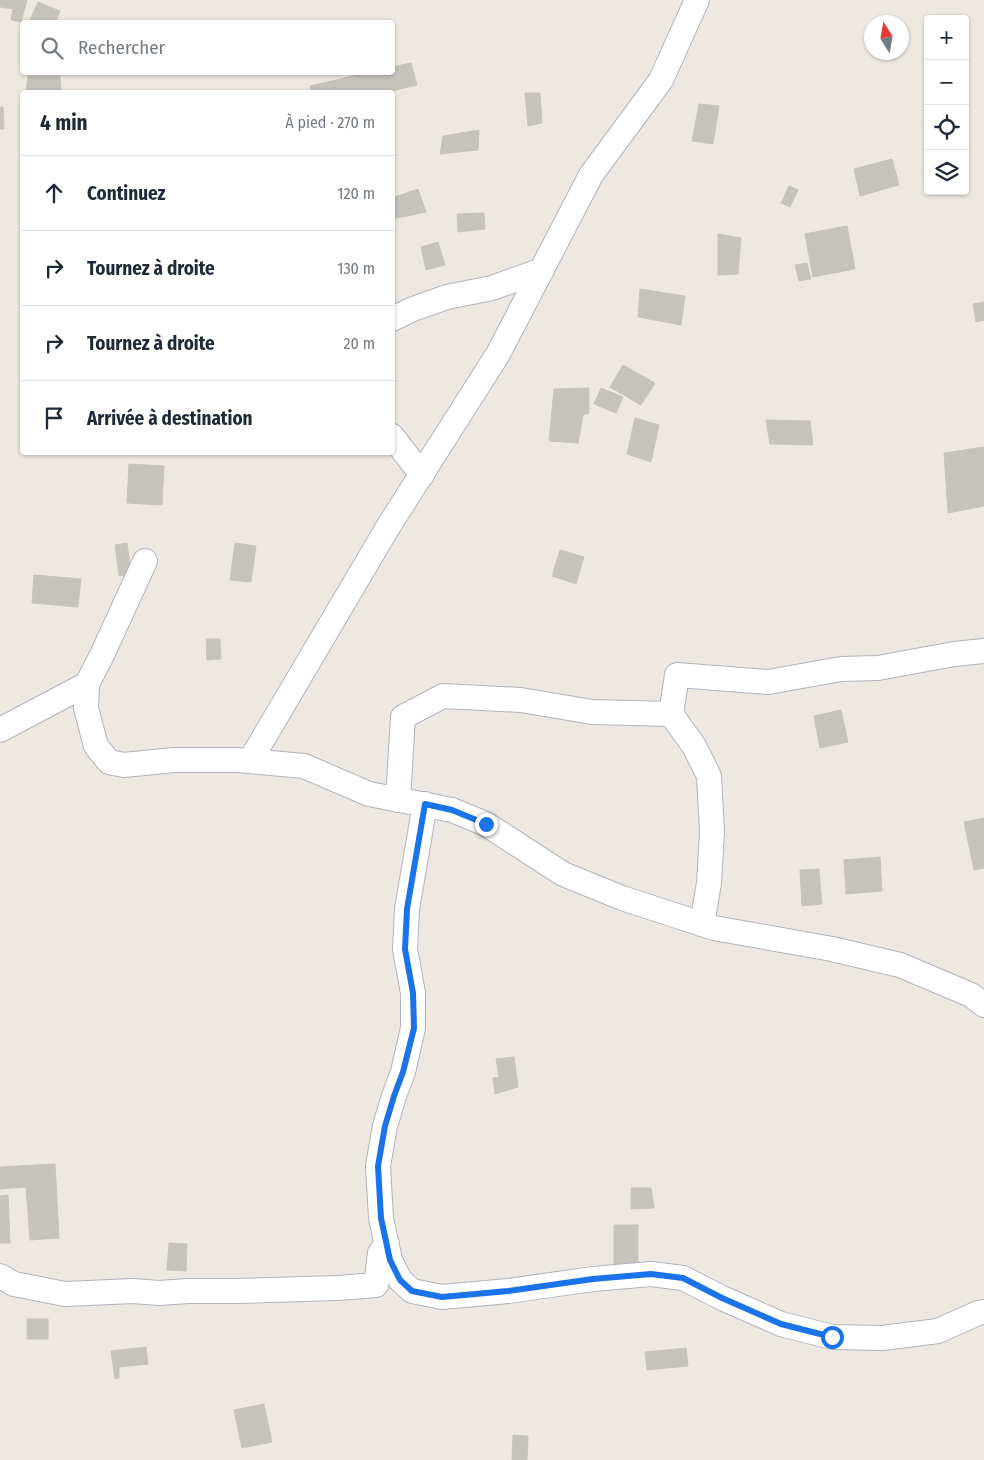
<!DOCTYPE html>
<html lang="fr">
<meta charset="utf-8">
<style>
:root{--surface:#fff;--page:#f2f2f3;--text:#1f2937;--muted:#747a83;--line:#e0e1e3}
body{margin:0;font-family:"Fira Sans Condensed",sans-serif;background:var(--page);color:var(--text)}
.controls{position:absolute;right:15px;top:15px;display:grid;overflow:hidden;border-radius:5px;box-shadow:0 1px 4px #0004}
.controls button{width:45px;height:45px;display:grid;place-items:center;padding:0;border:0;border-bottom:1px solid var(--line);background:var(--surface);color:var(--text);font:25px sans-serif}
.compass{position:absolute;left:864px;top:15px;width:45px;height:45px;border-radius:50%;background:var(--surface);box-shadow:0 1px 4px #0004;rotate:349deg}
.stop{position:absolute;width:15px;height:15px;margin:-11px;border:4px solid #1a73e8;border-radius:50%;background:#fff}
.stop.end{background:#1a73e8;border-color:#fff;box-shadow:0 1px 5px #0008}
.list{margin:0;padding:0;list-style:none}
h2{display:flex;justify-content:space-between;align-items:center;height:65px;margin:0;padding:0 20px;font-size:21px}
h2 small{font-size:16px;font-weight:400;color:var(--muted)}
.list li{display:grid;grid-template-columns:32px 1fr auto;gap:15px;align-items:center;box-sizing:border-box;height:75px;padding:0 20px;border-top:1px solid var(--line)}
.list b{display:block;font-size:19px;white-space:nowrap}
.list em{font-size:16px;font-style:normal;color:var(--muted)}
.icon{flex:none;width:28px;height:28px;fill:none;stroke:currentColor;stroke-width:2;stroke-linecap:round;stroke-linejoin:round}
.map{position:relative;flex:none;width:984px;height:1460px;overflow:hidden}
.search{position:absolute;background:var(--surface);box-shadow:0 1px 4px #0004;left:20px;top:20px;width:375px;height:55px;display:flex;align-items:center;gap:12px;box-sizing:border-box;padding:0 18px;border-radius:5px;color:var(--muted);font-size:19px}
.panel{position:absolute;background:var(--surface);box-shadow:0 1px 4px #0004;left:20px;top:90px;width:375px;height:365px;border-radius:5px}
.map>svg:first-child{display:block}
</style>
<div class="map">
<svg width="984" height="1460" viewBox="0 0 984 1460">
<rect width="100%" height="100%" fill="#ede9e2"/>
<g fill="#c6c3bd" stroke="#c9c4bb">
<polygon points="0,0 27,0 21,22 11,20 13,9 0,7"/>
<polygon points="38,2 60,11 56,22 29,22"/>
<polygon points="411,63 417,85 388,92 311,92 310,86 370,72 392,72 392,67"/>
<polygon points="28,76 60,76 61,92 26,92"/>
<polygon points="525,93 540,93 542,123 528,126"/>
<polygon points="699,104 719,106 713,144 692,141"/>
<polygon points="0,107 3,107 4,129 0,129"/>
<polygon points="479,130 478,150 440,154 443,136"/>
<polygon points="892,159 899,185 860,196 854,169"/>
<polygon points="789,186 798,190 790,207 781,203"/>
<polygon points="418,189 426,212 392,219 392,198"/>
<polygon points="484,213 485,229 458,232 457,214"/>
<polygon points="847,226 855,269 813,277 805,234"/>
<polygon points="718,234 741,238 738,274 718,275"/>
<polygon points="438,242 445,265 426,270 421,247"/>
<polygon points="807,263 811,279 799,281 795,265"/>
<polygon points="640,289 685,296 681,325 638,317"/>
<polygon points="984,302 984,320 976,322 973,304"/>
<polygon points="623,365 655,383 641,405 610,387"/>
<polygon points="589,388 589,413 583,415 578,443 549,441 554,389"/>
<polygon points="601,388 623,397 616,413 594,404"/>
<polygon points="635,418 659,425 651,462 627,454"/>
<polygon points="766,420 810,421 813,445 770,444"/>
<polygon points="984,447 984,506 948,513 944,453"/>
<polygon points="129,464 164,466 162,505 127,503"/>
<polygon points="127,543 131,574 119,576 115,545"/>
<polygon points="235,543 256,546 251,582 230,580"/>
<polygon points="560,550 584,557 576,584 552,576"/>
<polygon points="34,575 81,579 78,607 32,603"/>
<polygon points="206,639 220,639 221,659 207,660"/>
<polygon points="841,710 848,742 820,748 814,716"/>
<polygon points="984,818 984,868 974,870 964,822"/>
<polygon points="880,857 882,891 846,894 844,860"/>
<polygon points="819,869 822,904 802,906 800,870"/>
<polygon points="514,1057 518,1087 495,1094 493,1078 499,1077 496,1059"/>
<polygon points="55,1164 59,1238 30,1240 26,1187 0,1189 0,1167"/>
<polygon points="631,1188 651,1188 654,1208 631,1209"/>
<polygon points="8,1195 10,1243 0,1243 0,1196"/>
<polygon points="614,1225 638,1225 638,1274 614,1275"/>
<polygon points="169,1243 187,1244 186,1271 167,1270"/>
<rect x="27" y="1319" width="21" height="20"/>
<polygon points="146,1347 148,1364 119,1367 119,1378 115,1379 111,1351"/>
<polygon points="686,1348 688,1366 647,1370 645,1352"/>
<polygon points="264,1404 272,1442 242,1448 234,1410"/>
<polygon points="513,1435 528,1436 527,1460 512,1460"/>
</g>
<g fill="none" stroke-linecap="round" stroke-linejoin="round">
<g stroke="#b2b3bc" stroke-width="26">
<g id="minor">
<polyline points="392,319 413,309 447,297 492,288 542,270"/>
<polyline points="392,436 422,475"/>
<polyline points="145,561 102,655 87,684 86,708 96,746 109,762 124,765 174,760 238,760 304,766 369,794 452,810 486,824 563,874 622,898 714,928 832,949 900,965 971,995 984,1005"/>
<polyline points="671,714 677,675 768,682 841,669 878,668 954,654 984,651"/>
<polyline points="0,730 87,684"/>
<polyline points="250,761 388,527 498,354 591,175 661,80 697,0"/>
<polyline points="398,800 403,717 443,696 521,700 592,712 671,714 694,746 709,776 712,832 709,883 702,924"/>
<polyline points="425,804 407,909 405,949 413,993 413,1028 403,1072 394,1096 385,1126 378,1166 381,1218 390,1260 400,1280 412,1291 442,1297 508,1291 593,1279 651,1274 683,1278 722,1298 781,1324 832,1337 882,1338 938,1331 978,1313 984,1312"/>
<polyline points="0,1276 14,1284 65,1294 133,1291 159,1293 188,1291 238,1291 338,1288 376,1285 380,1253 387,1244"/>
</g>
</g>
<use href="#minor" stroke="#fff" stroke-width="24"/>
</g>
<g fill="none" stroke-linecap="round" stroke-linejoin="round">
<polyline stroke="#1a73e8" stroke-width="6" points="486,824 452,810 425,804 407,909 405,949 413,993 414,1028 403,1072 394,1096 385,1126 378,1166 381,1218 390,1260 400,1280 412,1291 442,1297 508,1291 593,1279 651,1274 683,1278 722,1298 781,1324 832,1337"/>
</g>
</svg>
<div class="controls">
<button>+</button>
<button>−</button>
<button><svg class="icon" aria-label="locate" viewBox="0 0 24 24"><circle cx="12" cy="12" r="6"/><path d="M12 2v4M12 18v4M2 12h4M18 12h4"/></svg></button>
<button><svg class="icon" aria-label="layers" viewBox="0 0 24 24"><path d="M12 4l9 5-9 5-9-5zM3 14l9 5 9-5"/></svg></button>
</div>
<svg class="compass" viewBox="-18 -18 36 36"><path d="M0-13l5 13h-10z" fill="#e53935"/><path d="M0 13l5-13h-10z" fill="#747a83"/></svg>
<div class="stop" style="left:832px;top:1337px"></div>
<div class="stop end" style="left:486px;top:824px"></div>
<div class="search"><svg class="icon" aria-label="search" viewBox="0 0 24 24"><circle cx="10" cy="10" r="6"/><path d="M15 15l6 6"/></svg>Rechercher</div>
<section class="panel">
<h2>4 min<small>À pied · 270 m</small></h2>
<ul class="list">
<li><svg class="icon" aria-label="ahead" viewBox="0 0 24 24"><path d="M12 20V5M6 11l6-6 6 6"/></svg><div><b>Continuez</b></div><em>120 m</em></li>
<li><svg class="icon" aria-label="right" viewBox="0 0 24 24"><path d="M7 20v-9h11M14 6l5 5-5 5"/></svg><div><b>Tournez à droite</b></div><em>130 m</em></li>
<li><svg class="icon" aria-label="right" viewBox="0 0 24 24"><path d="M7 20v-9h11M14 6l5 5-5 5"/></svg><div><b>Tournez à droite</b></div><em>20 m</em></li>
<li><svg class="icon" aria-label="arrive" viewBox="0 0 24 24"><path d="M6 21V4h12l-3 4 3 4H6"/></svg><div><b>Arrivée à destination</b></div></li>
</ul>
</section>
</div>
